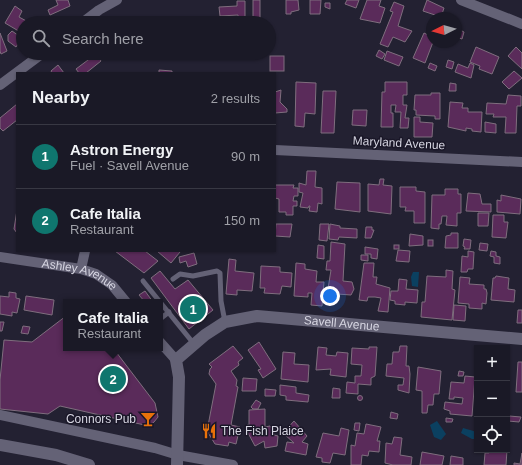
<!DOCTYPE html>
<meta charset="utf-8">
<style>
:root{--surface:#1a1926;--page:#23222e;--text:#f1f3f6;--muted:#9fa0a7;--line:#383843;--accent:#0f766e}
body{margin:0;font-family:Helvetica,sans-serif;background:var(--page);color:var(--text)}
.controls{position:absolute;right:12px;bottom:12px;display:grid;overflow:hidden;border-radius:0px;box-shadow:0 1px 3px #0004}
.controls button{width:36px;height:36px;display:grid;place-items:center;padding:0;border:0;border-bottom:1px solid var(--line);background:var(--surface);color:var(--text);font:20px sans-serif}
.compass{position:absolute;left:426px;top:12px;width:36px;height:36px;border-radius:50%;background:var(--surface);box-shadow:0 1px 3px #0004;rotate:265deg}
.you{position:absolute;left:330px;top:296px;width:14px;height:14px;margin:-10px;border:3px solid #fff;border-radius:50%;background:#1a73e8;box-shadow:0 0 0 6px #1a73e833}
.badge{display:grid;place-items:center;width:26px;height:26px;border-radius:50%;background:var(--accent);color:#fff;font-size:13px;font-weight:700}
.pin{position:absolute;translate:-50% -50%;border:2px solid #fff;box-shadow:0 1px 4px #0006}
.popup{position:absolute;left:63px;top:299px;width:100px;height:52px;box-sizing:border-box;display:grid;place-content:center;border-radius:0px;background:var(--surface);filter:drop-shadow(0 1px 3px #0005);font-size:13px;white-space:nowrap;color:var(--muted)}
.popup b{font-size:15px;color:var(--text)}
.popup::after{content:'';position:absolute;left:50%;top:100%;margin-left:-8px;border:8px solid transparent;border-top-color:var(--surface)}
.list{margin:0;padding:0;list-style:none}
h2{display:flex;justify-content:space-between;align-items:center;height:52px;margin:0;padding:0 16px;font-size:17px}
h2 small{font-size:13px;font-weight:400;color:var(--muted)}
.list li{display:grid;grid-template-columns:26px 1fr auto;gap:12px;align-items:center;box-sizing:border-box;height:64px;padding:0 16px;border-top:1px solid var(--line)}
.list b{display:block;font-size:15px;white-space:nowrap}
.list p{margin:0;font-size:13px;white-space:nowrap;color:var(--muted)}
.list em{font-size:13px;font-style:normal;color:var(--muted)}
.icon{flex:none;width:22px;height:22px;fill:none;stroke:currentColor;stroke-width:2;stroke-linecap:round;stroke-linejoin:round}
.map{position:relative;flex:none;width:522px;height:465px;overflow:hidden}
.search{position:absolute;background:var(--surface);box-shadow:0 1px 3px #0004;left:16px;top:16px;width:260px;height:44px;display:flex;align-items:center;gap:10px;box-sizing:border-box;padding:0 14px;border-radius:22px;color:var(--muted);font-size:15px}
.panel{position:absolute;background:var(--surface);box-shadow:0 1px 3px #0004;left:16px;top:72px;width:260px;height:180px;border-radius:0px}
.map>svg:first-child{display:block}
</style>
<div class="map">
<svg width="522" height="465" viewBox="0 0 522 465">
<rect width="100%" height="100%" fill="#232132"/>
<g fill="#0b4060">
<polygon points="413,272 419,272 418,287 412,286 411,277"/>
<polygon points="437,421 446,434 441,440 434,437 430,425"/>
<polygon points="463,428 477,432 477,439 472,439 461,433"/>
</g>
<g fill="#5a2b5a" stroke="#7f6e7e">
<polygon points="56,0 68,0 70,6 50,15 48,10 58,5"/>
<polygon points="253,0 260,0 260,20 264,23 253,23"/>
<polygon points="286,0 298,0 299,10 291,12 291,14 286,14"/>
<polygon points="310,0 321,0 320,14 310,14"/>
<polygon points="347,0 359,0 356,8 345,4"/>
<polygon points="367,0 381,0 379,6 385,8 380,23 360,19"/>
<polygon points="427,0 444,8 441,17 423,11"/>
<polygon points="237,1 245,1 245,19 238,20 238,15 220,16 219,7 237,6"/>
<polygon points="394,2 404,6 398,26 412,31 405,42 393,37 388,47 380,44 393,12 390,11"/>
<polygon points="325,3 330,3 330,9 325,7"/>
<polygon points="15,6 22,11 19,17 30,23 23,23 22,33 5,23"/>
<polygon points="189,17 190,23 184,23 183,19"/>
<polygon points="167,19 167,23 150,23"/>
<polygon points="456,24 459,25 458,29 464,32 462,39 456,37"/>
<polygon points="12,31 22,38 16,47 8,41 8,35"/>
<polygon points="0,33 7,51 1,54 0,51"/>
<polygon points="424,33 430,36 429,38 433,42 425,63 413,58"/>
<polygon points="476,47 499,57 492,74 479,69 480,66 470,62"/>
<polygon points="516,47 522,53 522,69 508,56"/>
<polygon points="379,50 385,54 382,59 376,56"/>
<polygon points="387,51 403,57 399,66 384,60"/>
<polygon points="167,53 174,53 174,56 168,58"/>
<polygon points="96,54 101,61 86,73 79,73 76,69"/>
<rect x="270" y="56" width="14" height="15"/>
<polygon points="448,60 454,62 452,69 446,67"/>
<polygon points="430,63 437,66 435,71 428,68"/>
<polygon points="470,63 474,65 471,78 455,72 458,64 468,68"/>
<polygon points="58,65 64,73 52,73 51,71"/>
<polygon points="159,70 172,71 172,73 159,73"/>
<polygon points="514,71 522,78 509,89 502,82"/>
<polygon points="296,82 316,83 315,114 305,113 304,127 295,126"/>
<polygon points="385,82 407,82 407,95 403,95 403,105 407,105 405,118 409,118 408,128 400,128 401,112 395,112 396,105 391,105 391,113 393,113 393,127 381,127 382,92 385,92"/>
<polygon points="450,83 456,84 456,91 449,91"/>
<polygon points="281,90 280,102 287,109 287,112 275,113 275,92"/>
<polygon points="323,91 336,91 334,133 321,133"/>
<polygon points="431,93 440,93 440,119 435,119 435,116 416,115 416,110 414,110 415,95 431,95"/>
<polygon points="508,95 521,96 521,106 517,106 516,133 505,133 506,117 493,117 494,114 486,114 487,103 506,104"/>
<polygon points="450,102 463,103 462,108 468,108 468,112 482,112 481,132 472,131 472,129 466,128 466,131 448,127"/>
<polygon points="17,104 17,120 3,131 0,128 0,118"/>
<polygon points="353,110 367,110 366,126 352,125"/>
<polygon points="414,117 420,117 420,122 433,123 432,137 414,137"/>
<polygon points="485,122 496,124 496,133 485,132"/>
<polygon points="307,171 316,171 315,187 322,188 322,204 318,203 317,212 309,211 310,206 309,206 308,208 300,207 303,193 299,192 299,183 306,185"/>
<polygon points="380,179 384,179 383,185 392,186 391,214 368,211 368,184 379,185"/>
<polygon points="337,182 360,183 360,212 335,209"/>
<polygon points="275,185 294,185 293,188 298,188 298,196 294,196 293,201 297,201 297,206 293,206 293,215 286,215 286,212 279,212 279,199 275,198"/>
<polygon points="400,187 416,187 416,191 425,192 425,223 414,223 414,211 405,211 406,207 400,207"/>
<polygon points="445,189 458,189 458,194 461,194 461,213 457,213 457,226 446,225 447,216 442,216 441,224 439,224 439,229 431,228 432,195 445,195"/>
<polygon points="468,193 480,194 482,204 491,204 491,212 466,211"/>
<polygon points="501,195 521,199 520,214 497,212 497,200 501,201"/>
<polygon points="17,210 17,233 14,229"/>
<polygon points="478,213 489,213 488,226 478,226"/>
<polygon points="493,215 504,215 504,222 508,222 506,238 492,237"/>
<polygon points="276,224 292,224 290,237 275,236"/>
<polygon points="320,224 329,224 327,241 319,240"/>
<polygon points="330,224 340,226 340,228 357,229 357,238 339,237 338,240 329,239"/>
<polygon points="366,227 372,227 372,230 374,230 371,238 365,238"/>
<polygon points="451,233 458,233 458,248 445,248 446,236 451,235"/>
<polygon points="410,234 423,236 423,245 409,246"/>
<polygon points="464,239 471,240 470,249 464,249 465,247 463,246"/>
<rect x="428" y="240" width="5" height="6"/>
<polygon points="331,242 345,244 343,281 352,282 354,289 351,295 337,294 337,298 327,295 331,270 326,270 327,261 330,261"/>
<polygon points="480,243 488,244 487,251 479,250"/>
<polygon points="318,245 324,246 324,259 317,258"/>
<rect x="394" y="245" width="5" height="4"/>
<polygon points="365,247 378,249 377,259 371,258 371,254 365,254"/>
<polygon points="398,250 410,251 409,262 396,261"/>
<polygon points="115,251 145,251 158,261 144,273"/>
<polygon points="157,251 178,251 180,252 171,263"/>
<polygon points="468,251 474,252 473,269 468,269 467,272 461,272 462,256 468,257"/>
<polygon points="491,251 496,252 496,256 500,257 500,264 494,263 494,257 490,256"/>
<polygon points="194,253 197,264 188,267 186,261 180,263 179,257"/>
<polygon points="361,255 368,255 368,261 361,260"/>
<polygon points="229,259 236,260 235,271 254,273 252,291 237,290 237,295 226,294"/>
<polygon points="296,263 305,264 305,269 317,271 316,282 324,282 322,306 311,305 312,293 308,293 308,297 294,296"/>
<polygon points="364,263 374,263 373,277 377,277 376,284 390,288 388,312 378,311 381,298 375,297 368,297 367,301 359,300"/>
<polygon points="261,266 280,267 280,272 292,273 291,287 282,286 280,294 264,293 265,288 260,288"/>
<polygon points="446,270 453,271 452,289 455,290 452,320 421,317 422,302 425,302 427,276 446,277"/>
<polygon points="160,271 175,289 188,280 213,310 189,329 151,278"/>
<polygon points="496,276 509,278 508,289 515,290 514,302 491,300 493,278 495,278"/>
<polygon points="460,277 470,278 469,284 484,285 484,289 486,289 487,293 486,304 482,303 482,309 469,308 469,304 458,303"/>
<polygon points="399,279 407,280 406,289 418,290 417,303 405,302 405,305 395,304 395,301 390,300 391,291 398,291"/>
<polygon points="145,291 153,302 145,302 139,295"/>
<polygon points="9,292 16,293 16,298 20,299 17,313 12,312 12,316 0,314 0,296 9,297"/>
<polygon points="26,296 54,300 52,315 24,310"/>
<polygon points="454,305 466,306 465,321 453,320"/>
<polygon points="518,310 522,310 522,323 517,323"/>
<polygon points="66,316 66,348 113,348 155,403 158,417 154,422 149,426 60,406 48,414 0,409 0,380 4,340 32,342"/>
<polygon points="0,322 4,322 2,331 0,331"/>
<polygon points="23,326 30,327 28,334 21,333"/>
<polygon points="259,342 276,369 263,378 258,370 261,369 248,350"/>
<polygon points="233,346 243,358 238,362 239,365 231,371 237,380 236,386 238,387 231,425 240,427 236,444 229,442 228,446 215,444 207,431 216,384 209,374 210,369 212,367 209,364"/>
<polygon points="400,346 407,346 406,366 409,366 410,374 409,393 398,390 398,385 403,385 404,378 386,376 387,364 392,364 393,352 399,352"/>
<polygon points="318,347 327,348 326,355 336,356 337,352 348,353 346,377 330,375 331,369 316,370"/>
<polygon points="369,347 377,347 375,376 371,378 371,385 358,384 358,394 346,393 347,382 355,383 355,376 361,376 362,365 351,364 352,348 369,349"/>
<polygon points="283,352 295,353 294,364 309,365 308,382 281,379"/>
<polygon points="518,362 522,362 522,392 516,392"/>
<polygon points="418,367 441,371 439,394 434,394 433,405 428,405 427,413 422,413 422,391 416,390"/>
<polygon points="459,371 464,372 463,376 458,376"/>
<polygon points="465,376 475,377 472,416 450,414 450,411 444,409 445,402 462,404 463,398 454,397 454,399 449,399 451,382 464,383"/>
<polygon points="243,378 257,379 256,391 242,391"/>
<polygon points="280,385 296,387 296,393 309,395 308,402 286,400 286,396 280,395"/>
<polygon points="333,388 340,389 340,398 332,398"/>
<polygon points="265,389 276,390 275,396 265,396"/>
<circle cx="360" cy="398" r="2.5"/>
<polygon points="507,396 509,396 508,418 507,418"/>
<polygon points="256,400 261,403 258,409 253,409 251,407"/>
<polygon points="265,409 265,427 270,426 274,431 274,435 278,436 277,446 265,448 264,441 255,446 248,433 247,425 249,425 249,410"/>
<polygon points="391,412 398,414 397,419 390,418"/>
<polygon points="509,416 521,417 519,422 508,421"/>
<polygon points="446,418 453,419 452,422 446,422"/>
<polygon points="294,421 307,436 302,442 308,444 306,455 285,451 287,442 294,443 283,433"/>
<polygon points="355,423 360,423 359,431 354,430"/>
<polygon points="366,424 381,427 377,441 380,441 379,452 369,451 368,456 362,455 361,465 351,465 351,445 355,446 357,433 364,434"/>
<polygon points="341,428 349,430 345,455 333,453 330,463 322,462 322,458 316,457 323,433 339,436"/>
<polygon points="394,437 402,438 400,455 412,457 411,465 393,465 385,463 386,443 392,444"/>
<polygon points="489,450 507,450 506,465 484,465 485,453 489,453"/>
<polygon points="422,452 444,456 442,465 420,465"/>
<polygon points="522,453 522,465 514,465 514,463 520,464"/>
<polygon points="451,456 463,458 463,465 450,465"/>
</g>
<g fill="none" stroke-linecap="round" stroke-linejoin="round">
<g stroke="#646276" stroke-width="5">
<polyline points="173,279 180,274 193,276 217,271 220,273 221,301 225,322"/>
<polyline points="143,281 194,344"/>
<polyline points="160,319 169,312"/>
</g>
<g stroke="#646276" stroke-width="10">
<polyline points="461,0 522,24"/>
<polyline points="82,23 99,10 117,0"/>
<polyline points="0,85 43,53"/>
<polyline points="275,150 522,162"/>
<path id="s1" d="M0,257L81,269L96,274L112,285L126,302"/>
<polyline points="81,269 85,251"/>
<polyline points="160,342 176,360"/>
<polyline points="0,415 155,448 178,455 233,465"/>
</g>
<g stroke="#646276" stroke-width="12">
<polyline points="0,445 56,455 89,465"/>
<path id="s2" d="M177,465L179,377L176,360L205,335L225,322L257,316L522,339"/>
</g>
</g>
<defs>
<g id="bar-bare" transform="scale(1.2)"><path d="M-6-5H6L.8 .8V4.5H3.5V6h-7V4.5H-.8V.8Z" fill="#e8710a" stroke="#1a1728" stroke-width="2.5" paint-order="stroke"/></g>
<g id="restaurant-bare" transform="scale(1.2)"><path d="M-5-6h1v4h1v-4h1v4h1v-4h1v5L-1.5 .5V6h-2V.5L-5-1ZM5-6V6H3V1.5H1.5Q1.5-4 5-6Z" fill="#e8710a" stroke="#1a1728" stroke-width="2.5" paint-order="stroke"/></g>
</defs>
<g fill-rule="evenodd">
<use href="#bar-bare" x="148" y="419"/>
<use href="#restaurant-bare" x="209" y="431"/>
</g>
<g text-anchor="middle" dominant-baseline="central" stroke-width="3" stroke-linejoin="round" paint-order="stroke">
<g font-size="12" fill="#d6d5e1" stroke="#1a1728">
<text transform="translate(399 143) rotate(3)">Maryland Avenue</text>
<text stroke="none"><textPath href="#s1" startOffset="82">Ashley Avenue</textPath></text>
<text stroke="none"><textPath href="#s2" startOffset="285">Savell Avenue</textPath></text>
</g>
<g font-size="12" fill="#d6d5e1" stroke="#1a1728" text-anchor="end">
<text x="136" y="419">Connors Pub</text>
<text x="221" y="431" text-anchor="start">The Fish Plaice</text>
</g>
</g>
</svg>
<div class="controls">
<button>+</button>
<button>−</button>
<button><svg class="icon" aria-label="locate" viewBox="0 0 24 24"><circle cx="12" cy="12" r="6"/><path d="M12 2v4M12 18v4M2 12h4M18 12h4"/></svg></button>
</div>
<svg class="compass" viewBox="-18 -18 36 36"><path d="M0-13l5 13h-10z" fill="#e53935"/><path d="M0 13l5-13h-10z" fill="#9fa0a7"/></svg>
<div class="you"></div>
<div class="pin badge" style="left:193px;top:309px">1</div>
<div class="pin badge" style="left:113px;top:379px">2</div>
<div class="popup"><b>Cafe Italia</b>Restaurant</div>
<div class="search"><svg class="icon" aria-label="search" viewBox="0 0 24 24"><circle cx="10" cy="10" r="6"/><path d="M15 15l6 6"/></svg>Search here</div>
<section class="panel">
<h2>Nearby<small>2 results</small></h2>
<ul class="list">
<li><span class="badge">1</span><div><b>Astron Energy</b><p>Fuel · Savell Avenue</p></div><em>90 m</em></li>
<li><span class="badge">2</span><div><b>Cafe Italia</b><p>Restaurant</p></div><em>150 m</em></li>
</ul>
</section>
</div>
